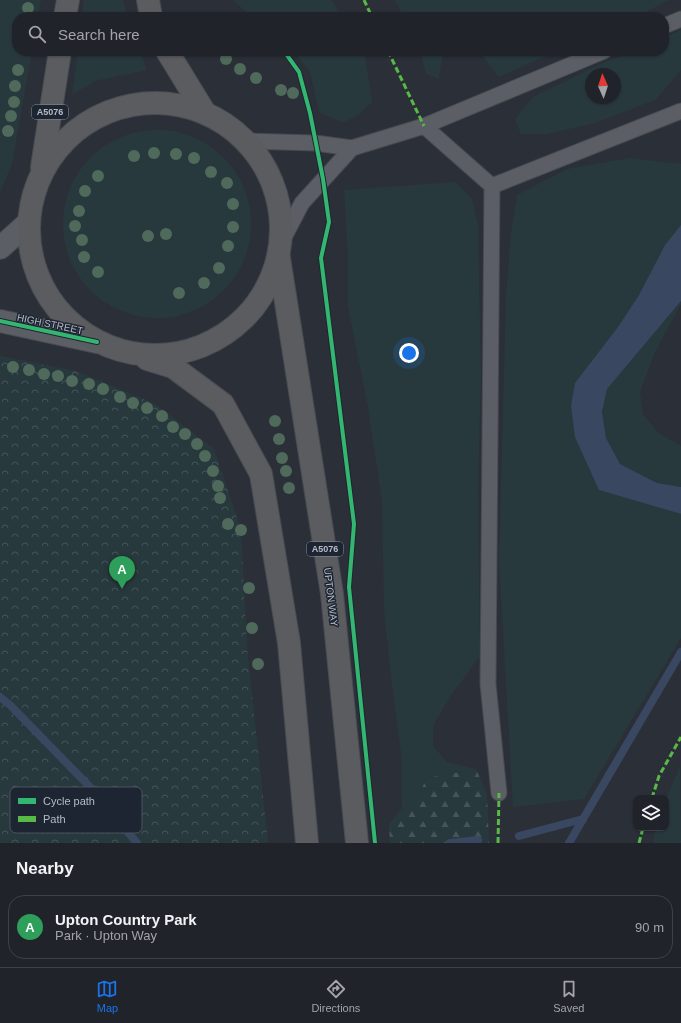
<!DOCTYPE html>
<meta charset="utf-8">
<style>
:root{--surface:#202329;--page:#2d2f35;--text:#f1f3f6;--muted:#a2a4a8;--line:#3d4046;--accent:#1a73e8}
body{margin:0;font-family:Helvetica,sans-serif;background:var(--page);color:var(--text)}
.controls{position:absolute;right:12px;bottom:12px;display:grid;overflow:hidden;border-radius:8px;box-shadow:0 1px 3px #0004}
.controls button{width:36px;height:36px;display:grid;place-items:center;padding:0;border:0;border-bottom:1px solid var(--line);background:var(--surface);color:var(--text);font:20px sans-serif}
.compass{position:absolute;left:585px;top:68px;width:36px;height:36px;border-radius:50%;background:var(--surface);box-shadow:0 1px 3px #0004;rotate:357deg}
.you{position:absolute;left:409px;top:353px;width:14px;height:14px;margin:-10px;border:3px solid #fff;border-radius:50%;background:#1a73e8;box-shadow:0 0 0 6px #1a73e833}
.badge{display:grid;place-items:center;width:26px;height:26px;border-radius:50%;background:var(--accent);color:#fff;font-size:13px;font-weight:700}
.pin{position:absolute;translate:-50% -33px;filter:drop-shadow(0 1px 2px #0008)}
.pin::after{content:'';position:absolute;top:21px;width:14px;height:12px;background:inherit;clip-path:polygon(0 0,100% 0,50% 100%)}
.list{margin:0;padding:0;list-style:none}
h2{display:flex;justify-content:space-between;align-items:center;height:52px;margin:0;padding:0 16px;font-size:17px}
h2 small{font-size:13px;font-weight:400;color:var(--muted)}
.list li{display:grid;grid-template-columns:26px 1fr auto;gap:12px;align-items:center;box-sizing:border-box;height:64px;margin:0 8px 8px;padding:0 8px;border:1px solid var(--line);border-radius:16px}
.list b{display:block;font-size:15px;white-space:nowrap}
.list p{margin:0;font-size:13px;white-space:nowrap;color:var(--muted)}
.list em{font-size:13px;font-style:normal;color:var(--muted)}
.icon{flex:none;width:22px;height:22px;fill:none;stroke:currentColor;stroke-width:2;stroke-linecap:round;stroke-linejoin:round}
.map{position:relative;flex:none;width:681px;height:843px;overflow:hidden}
.search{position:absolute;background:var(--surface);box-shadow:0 1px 3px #0004;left:12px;right:12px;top:12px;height:44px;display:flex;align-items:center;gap:10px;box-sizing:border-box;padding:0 14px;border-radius:16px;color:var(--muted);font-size:15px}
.sheet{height:124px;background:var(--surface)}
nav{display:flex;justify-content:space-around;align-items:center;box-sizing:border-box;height:56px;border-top:1px solid var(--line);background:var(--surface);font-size:11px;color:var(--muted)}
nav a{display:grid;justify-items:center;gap:2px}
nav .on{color:var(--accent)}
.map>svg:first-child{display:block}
</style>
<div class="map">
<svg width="681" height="843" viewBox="0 0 681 843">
<defs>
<pattern id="forest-firs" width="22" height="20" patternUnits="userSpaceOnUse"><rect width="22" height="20" fill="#28393d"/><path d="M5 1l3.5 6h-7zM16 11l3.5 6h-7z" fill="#455458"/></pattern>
<pattern id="park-crowns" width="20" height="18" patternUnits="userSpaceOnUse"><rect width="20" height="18" fill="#28393d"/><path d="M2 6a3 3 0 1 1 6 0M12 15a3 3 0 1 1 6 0" fill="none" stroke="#455458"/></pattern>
</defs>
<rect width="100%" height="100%" fill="#2b2f37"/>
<g fill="#28393d" fill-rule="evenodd">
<polygon points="0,0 41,0 38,17 17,17 17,51 32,51 12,164 0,192"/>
<polygon points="84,0 123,0 127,17 82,17"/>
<polygon points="233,0 332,0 341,17 252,17"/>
<polygon points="395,0 669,0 636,17 404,17"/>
<path d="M681,30V70L655,100L595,123L547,134H521L515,119L533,97L596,66L632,51H664V37ZM591,74H615V98H591Z"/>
<polygon points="78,51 139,51 147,70 95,81 72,95"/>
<polygon points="293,51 361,51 365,57 372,102 359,114 343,123 319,112 310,71"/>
<polygon points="420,51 443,51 439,79 426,74"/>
<polygon points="479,51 557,51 499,77"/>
<circle cx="157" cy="224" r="94"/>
<polygon points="630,158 681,164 681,225 665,245 639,295 618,327 575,383 599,490 681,514 681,638 584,799 513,807 499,560 506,296 511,234 517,195 567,169"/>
<polygon points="455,182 472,199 478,225 481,375 478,489 480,656 449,698 433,726 433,746 447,762 476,769 427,778 418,795 402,808 402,761 390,667 384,609 382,500 368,407 348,307 348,255 344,190"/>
<polygon points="681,301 681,304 655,352 640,392 643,414 657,432 681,446 681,487 657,483 620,464 606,438 602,412 607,389"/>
<polygon points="680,767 681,843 653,843 655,828 666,828 666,799"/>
</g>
<polygon fill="url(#forest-firs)" points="476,769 487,794 489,843 390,843 389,824 402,808 418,795 427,778"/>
<polygon fill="url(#park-crowns)" points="0,356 76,371 155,404 214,449 241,530 247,648 268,843 0,843"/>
<polygon fill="#394760" points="681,225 681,301 607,389 602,412 606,438 620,464 657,483 681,487 681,514 599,490 575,437 571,406 575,383 618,327 639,295 665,245"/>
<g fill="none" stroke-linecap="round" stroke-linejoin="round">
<g stroke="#394760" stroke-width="8">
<polyline points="0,697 10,705 89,786 137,843"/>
<polyline points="519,836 583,819"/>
<polyline points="450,843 478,840"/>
<polyline points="569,843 681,652"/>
</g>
<g stroke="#464a50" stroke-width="17">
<g id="lane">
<polyline points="664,26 681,19"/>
<polyline points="424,126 492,186 488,684 499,793"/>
<polyline points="245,141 315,143 352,148 424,126 604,51"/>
<polyline points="492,186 681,111"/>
<polyline points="281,243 302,203 352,148"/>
</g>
</g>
<g stroke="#464a50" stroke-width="24">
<g id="street">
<polyline points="0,248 28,223"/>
<polyline points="0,321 97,342"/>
</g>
</g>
<g stroke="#484c53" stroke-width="24">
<g id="highway">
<polyline points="148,0 151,17"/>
<polyline points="65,17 68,0"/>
<polyline points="167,51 205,113"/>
<circle cx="155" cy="229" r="126"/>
<polyline points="42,167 60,51"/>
<polyline points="279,258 332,594 357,843"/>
<polyline points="147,359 173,367 223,404 261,474 289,643 307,843"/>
</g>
</g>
<use href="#lane" stroke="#5b5e65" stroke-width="15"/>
<use href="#street" stroke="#5b5e65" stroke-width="22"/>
<use href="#highway" stroke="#5a5c5f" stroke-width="22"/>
<g stroke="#58b947" stroke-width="3" stroke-dasharray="6 3" stroke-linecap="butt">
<polyline points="364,0 372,17"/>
<polyline points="388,51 424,126"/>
<polyline points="652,798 659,776 681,737"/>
<polyline points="498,843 499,793"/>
<polyline points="639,843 643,828"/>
</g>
<g stroke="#1e2532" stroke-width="6">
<g id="cycleway">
<polyline points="284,51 299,72 310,113 323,179 329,222 321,258 354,524 349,587 375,843"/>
<polyline points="0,321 97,342"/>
</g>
</g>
<use href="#cycleway" stroke="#33b770" stroke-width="4"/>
</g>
<g fill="#4f695b">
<circle cx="28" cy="8" r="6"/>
<circle cx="226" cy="59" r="6"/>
<circle cx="240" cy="69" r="6"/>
<circle cx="18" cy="70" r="6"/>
<circle cx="256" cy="78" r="6"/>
<circle cx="15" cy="86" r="6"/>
<circle cx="281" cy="90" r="6"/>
<circle cx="293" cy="93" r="6"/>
<circle cx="14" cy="102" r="6"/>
<circle cx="11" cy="116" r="6"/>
<circle cx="8" cy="131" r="6"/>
<circle cx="154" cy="153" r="6"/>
<circle cx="176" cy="154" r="6"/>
<circle cx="134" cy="156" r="6"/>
<circle cx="194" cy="158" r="6"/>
<circle cx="211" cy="172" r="6"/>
<circle cx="98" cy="176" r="6"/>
<circle cx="227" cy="183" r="6"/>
<circle cx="85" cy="191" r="6"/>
<circle cx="233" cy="204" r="6"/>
<circle cx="79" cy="211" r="6"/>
<circle cx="75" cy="226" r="6"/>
<circle cx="233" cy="227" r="6"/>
<circle cx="166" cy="234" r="6"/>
<circle cx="148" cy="236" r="6"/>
<circle cx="82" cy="240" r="6"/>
<circle cx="228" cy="246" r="6"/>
<circle cx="84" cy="257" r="6"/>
<circle cx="219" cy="268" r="6"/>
<circle cx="98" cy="272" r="6"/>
<circle cx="204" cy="283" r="6"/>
<circle cx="179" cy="293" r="6"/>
<circle cx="13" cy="367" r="6"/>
<circle cx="29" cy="370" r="6"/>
<circle cx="44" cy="374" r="6"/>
<circle cx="58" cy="376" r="6"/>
<circle cx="72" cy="381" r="6"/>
<circle cx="89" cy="384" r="6"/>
<circle cx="103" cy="389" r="6"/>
<circle cx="120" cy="397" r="6"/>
<circle cx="133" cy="403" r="6"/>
<circle cx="147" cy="408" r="6"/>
<circle cx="162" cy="416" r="6"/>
<circle cx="275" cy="421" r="6"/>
<circle cx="173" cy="427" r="6"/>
<circle cx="185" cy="434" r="6"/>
<circle cx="279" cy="439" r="6"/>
<circle cx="197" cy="444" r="6"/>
<circle cx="205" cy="456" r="6"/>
<circle cx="282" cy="458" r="6"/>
<circle cx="213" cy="471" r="6"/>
<circle cx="286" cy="471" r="6"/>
<circle cx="218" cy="486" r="6"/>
<circle cx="289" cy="488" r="6"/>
<circle cx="220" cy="498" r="6"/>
<circle cx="228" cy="524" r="6"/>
<circle cx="241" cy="530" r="6"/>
<circle cx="249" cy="588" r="6"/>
<circle cx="252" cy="628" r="6"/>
<circle cx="258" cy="664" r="6"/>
</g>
<g text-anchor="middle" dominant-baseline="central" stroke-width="3" stroke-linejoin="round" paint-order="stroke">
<g fill="#1e2532" stroke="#888f9b" stroke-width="1">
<rect x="32" y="105" width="36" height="14" rx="3"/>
<rect x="307" y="542" width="36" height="14" rx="3"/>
</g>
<g font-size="9" font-weight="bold" fill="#b5bcc8">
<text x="50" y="112">A5076</text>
<text x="325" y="549">A5076</text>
</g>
<g font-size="10" fill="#b5bcc8" stroke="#1e2532">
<text transform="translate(50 324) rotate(12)">HIGH STREET</text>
<text transform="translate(331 597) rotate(83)">UPTON WAY</text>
</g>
</g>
<rect x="10" y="787" width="132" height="46" rx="6" fill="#1e2532" stroke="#4b525f" stroke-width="1"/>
<rect x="18" y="798" width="18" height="6" fill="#33b770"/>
<rect x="18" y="816" width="18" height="6" fill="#58b947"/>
<g font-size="11" fill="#b5bcc8">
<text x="43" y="805">Cycle path</text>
<text x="43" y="823">Path</text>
</g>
</svg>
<div class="controls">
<button><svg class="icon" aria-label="layers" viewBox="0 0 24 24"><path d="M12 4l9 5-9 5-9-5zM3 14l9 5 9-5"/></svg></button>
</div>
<svg class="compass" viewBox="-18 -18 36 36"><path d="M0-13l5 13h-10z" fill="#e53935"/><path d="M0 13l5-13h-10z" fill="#a2a4a8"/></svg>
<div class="you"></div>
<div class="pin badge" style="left:122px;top:589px;background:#2e9e5b">A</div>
<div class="search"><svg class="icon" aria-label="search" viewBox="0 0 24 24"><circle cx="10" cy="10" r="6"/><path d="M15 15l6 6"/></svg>Search here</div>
</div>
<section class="sheet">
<h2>Nearby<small></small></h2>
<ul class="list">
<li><span class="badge" style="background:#2e9e5b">A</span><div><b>Upton Country Park</b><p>Park · Upton Way</p></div><em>90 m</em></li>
</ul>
</section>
<nav>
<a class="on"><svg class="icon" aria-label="map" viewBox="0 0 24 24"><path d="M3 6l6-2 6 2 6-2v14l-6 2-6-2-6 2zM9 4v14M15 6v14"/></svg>Map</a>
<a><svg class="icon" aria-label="directions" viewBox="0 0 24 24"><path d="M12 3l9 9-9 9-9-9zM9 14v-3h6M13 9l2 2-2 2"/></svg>Directions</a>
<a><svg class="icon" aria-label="saved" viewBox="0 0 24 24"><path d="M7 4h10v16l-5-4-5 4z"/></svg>Saved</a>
</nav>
